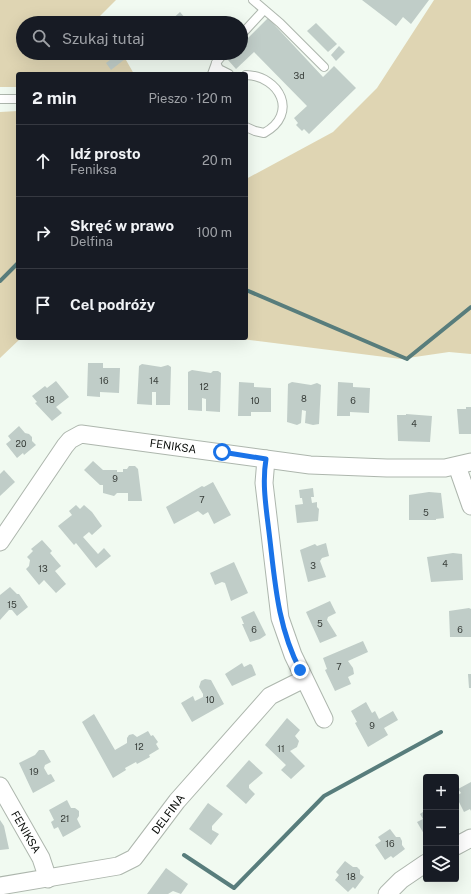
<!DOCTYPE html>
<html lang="pl">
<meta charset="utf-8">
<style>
:root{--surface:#171b24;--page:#20242c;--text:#f1f3f6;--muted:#9ea1a6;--line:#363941}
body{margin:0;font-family:"Public Sans",sans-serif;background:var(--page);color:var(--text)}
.controls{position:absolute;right:12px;bottom:12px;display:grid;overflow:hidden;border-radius:4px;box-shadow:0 4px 16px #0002}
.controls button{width:36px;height:36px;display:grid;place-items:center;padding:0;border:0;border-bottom:1px solid var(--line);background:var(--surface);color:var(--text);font:20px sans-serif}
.stop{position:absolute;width:12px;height:12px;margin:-9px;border:3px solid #1a73e8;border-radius:50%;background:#fff}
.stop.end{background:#1a73e8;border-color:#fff;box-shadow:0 1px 4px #0008}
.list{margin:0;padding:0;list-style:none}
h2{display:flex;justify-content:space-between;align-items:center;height:52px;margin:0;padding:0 16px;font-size:17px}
h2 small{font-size:13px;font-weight:400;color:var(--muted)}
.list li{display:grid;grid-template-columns:26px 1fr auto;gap:12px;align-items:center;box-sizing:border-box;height:72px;padding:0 16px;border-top:1px solid var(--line)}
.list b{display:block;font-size:15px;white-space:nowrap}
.list p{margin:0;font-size:13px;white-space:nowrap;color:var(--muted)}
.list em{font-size:13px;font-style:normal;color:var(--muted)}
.icon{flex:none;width:22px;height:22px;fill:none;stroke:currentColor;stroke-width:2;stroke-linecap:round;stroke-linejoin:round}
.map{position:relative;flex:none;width:471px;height:894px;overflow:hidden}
.search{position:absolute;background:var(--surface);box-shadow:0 4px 16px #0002;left:16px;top:16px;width:232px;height:44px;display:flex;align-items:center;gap:10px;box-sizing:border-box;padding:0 14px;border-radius:22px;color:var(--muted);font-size:15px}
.panel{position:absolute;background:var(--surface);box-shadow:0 4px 16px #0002;left:16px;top:72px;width:232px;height:268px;border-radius:4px}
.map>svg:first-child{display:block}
</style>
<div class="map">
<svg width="471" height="894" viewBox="0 0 471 894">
<rect width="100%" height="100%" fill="#f1faf1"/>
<g fill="#dfd5b3">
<polygon points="0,0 116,0 100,16 104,23 23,23 23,53 122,53 134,74 18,74 18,87 0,87"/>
<polygon points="434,0 471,0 471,354 449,352 401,359 234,338 246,338 246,179 333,132 377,88"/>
<polygon points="18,111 18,338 21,338 0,358 0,112"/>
</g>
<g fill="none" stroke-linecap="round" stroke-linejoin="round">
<g stroke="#587d7c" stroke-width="4">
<polyline points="0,281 18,263"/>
<polyline points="246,290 407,359"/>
<polyline points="408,358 471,307"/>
<polyline points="184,855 234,888 324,796 441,732"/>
</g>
</g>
<g fill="#c0cdc8">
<polygon points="362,0 429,0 411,24 403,17 396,26"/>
<polygon points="180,12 186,19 182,23 168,23"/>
<polygon points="268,18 323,77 334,66 356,88 309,134 304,129 302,131 296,125 298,123 294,118 307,106 254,52 236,69 228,60 234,53 241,53 241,47 245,43 244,42"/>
<polygon points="316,23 337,44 328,52 307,31"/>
<polygon points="339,46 345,52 336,61 331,55"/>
<polygon points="119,53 125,59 111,70 106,63"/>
<polygon points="88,363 103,363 103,368 120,368 119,393 100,392 100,397 87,396"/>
<polygon points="142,364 161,367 168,365 171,367 170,405 156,405 156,392 152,392 152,405 137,404 139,366"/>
<polygon points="192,370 211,373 213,371 218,371 221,373 220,412 206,411 206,399 202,398 202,411 188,410 188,372"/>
<polygon points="56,381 69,397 56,407 62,413 52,421 35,403 37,402 32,396 45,386 47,388"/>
<polygon points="239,382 254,383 254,387 271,388 271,412 251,412 251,416 238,416"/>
<polygon points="292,382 311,385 317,383 321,385 319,424 313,425 305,423 306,411 302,410 301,423 297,425 287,422 288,384"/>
<polygon points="338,382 353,383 353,387 370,388 369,413 350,412 350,416 337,416"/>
<polygon points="466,407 471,407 471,434 459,434 457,409 466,409"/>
<polygon points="406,414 432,416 430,442 398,441 397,415 406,415"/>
<polygon points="19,426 25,433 29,434 32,437 32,441 36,445 24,455 23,453 17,458 6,444 11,440 8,436"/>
<polygon points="93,461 103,470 117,470 117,472 123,472 123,469 127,469 129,466 135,466 138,469 142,501 128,501 128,493 117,493 114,496 103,493 103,485 100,485 84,470"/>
<polygon points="4,470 15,482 0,496 0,474"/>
<polygon points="213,482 231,515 214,524 208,512 203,515 198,511 174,524 166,507 202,486 204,487"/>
<polygon points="313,488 314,497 311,497 312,503 317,502 317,507 319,509 318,521 297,523 295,505 303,504 302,498 300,498 299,490"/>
<polygon points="429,492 441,493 444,518 436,519 436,520 409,520 409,495"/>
<polygon points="76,505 80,509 84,505 92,512 102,526 92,535 89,532 83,537 98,554 104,548 111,556 96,568 76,543 74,545 58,526 72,515 69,511"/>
<polygon points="42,540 52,551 50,553 61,566 55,571 66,584 56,593 44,580 39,585 26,569 29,566 30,560 27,557 33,551 31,549"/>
<polygon points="326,543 329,556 322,558 320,561 326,577 308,582 300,550 315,544 317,546"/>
<polygon points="453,553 462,554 463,580 431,582 427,557"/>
<polygon points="234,562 248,593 231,601 225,583 222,582 215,585 210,573"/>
<polygon points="10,587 17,594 19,594 28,607 17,616 12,610 9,610 0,620 0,595"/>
<polygon points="330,601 336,613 328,617 327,620 337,636 320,643 306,612"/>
<polygon points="469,608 471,609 471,637 450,637 449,611"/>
<polygon points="254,611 266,635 260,639 250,642 242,624 244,624 241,617"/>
<polygon points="363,641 368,652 348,661 353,668 354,674 348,677 351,684 335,691 325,670 327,669 323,658"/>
<polygon points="242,663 244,667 250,664 252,665 256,675 232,686 225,674"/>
<polygon points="468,674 471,674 471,688 469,688"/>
<polygon points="205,679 211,680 224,704 192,722 181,703 193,696 195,701 203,697 203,694 199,687 201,681"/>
<polygon points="366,702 372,713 375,711 379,719 393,711 398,720 384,728 388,735 368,747 355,723 357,722 351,711"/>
<polygon points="94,714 115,750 127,743 127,738 129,735 133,734 137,737 148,731 151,736 153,735 158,742 156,744 159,749 149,755 150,757 137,764 136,762 125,768 126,770 113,778 82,722"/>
<polygon points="287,718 300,730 295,736 299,741 297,747 290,751 305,766 291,779 281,770 286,765 265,745"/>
<polygon points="39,750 44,750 51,762 45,765 44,768 48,775 51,774 55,781 33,793 19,763 35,755"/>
<polygon points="249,760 263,773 249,785 249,788 255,794 246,804 226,786"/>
<polygon points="471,782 471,811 470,809 464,812 456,796 461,793 458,789"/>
<polygon points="67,800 71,808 75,808 79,811 79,816 77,819 81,827 63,837 58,827 54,829 51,822 54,820 49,810"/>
<polygon points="208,803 223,814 212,826 212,830 219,834 211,845 189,829"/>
<polygon points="426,810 426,833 424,834 417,822 423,819 420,814"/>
<polygon points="0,820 4,826 9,849 0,850"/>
<polygon points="390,829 396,837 400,837 402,841 402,845 405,849 393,858 391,856 385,860 375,845 381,841 378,837"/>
<polygon points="345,861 353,867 357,867 360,870 360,874 364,877 355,889 353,887 348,892 335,880 339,875 336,872"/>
<polygon points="166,868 188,884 181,894 173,891 168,894 147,894"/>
</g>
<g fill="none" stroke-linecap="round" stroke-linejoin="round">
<g stroke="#adb6ad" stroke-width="10">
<g id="lane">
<polyline points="253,0 280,23 324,67"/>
<polyline points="241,35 264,10"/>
<polyline points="216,63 219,69 229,74"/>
<polyline points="212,74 216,63 224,53"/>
<path d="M246,75C280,76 299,114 264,133L255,131L246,127"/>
<polyline points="0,99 18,99"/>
</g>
</g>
<g stroke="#adb6ad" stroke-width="19">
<g id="street">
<polyline points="266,459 264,483 280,618 293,655 324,719"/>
<polyline points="457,466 471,506"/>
<polyline points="0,542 65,446 70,440 81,434 310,465 387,468 445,468 471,462"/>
<polyline points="0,786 41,858 48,879"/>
<polyline points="456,846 471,838"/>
<polyline points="0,886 118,866 134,858 177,801 270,696 304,679"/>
<polyline points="387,894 401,880 426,863"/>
</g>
</g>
<use href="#lane" stroke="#fff" stroke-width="8"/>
<use href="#street" stroke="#fff" stroke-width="17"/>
</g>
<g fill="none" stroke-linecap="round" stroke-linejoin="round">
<path stroke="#1a73e8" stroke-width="5" d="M222,452L266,459C262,483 266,507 269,532C275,581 277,625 300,670"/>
</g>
<g text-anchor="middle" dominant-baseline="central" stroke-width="3" stroke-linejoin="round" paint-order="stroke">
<g font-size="9" fill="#383e3a">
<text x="299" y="75">3d</text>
<text x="104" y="380">16</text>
<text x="154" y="380">14</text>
<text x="204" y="386">12</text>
<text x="304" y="398">8</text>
<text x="50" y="399">18</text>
<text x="255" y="400">10</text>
<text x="353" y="400">6</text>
<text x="414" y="423">4</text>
<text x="21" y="443">20</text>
<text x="115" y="478">9</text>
<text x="202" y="499">7</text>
<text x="426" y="512">5</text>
<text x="445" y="563">4</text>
<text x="313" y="565">3</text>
<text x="43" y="568">13</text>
<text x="12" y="604">15</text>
<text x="320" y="623">5</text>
<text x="254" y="629">6</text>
<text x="460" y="629">6</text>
<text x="339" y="666">7</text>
<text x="210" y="699">10</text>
<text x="372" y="725">9</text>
<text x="139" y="746">12</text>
<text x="281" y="748">11</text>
<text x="34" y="771">19</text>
<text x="65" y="818">21</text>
<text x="390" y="843">16</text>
<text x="351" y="876">18</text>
</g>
<g font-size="11" fill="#0b0e0b" stroke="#fff">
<text transform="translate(173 446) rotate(8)">FENIKSA</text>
<text transform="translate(168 814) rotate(-53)">DELFINA</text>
<text transform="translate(26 832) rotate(60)">FENIKSA</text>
</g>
</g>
</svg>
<div class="controls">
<button>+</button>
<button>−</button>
<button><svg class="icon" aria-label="layers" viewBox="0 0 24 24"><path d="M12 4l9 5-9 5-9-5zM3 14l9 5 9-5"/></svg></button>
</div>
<div class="stop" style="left:222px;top:452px"></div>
<div class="stop end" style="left:300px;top:670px"></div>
<div class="search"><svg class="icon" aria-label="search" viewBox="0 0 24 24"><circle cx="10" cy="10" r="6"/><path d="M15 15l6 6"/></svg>Szukaj tutaj</div>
<section class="panel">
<h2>2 min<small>Pieszo · 120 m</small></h2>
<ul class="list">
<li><svg class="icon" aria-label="ahead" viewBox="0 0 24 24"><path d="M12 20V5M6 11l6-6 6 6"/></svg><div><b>Idź prosto</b><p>Feniksa</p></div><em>20 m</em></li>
<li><svg class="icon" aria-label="right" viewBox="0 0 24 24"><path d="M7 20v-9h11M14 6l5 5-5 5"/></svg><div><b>Skręć w prawo</b><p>Delfina</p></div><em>100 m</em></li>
<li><svg class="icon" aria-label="arrive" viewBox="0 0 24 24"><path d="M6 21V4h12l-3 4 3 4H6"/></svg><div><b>Cel podróży</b></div></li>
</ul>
</section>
</div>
